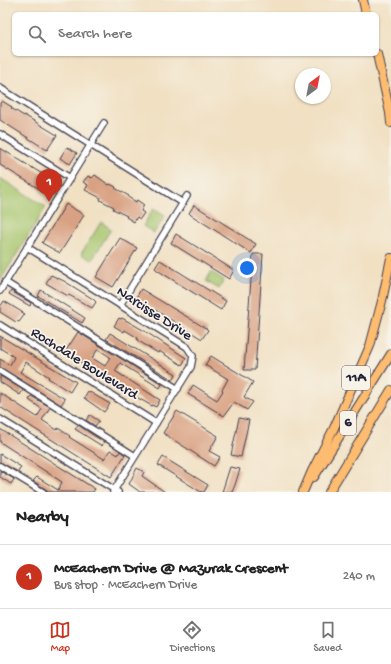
<!DOCTYPE html>
<meta charset="utf-8">
<style>
:root{--surface:#fff;--page:#f6f6f6;--text:#222;--muted:#767676;--line:#e0e0e0;--accent:#c8321e}
body{margin:0;font-family:"Gochi Hand",sans-serif;background:var(--page);color:var(--text)}
.compass{position:absolute;left:295px;top:68px;width:36px;height:36px;border-radius:50%;background:var(--surface);box-shadow:0 1px 3px #0004;rotate:32deg}
.you{position:absolute;left:247px;top:268px;width:14px;height:14px;margin:-10px;border:3px solid #fff;border-radius:50%;background:#1a73e8;box-shadow:0 0 0 6px #1a73e833}
.badge{display:grid;place-items:center;width:26px;height:26px;border-radius:50%;background:var(--accent);color:#fff;font-size:13px;font-weight:700}
.pin{position:absolute;translate:-50% -33px;filter:drop-shadow(0 1px 2px #0008)}
.pin::after{content:'';position:absolute;top:21px;width:14px;height:12px;background:inherit;clip-path:polygon(0 0,100% 0,50% 100%)}
.list{margin:0;padding:0;list-style:none}
h2{display:flex;justify-content:space-between;align-items:center;height:52px;margin:0;padding:0 16px;font-size:17px}
h2 small{font-size:13px;font-weight:400;color:var(--muted)}
.list li{display:grid;grid-template-columns:26px 1fr auto;gap:12px;align-items:center;box-sizing:border-box;height:64px;padding:0 16px;border-top:1px solid var(--line)}
.list b{display:block;font-size:15px;white-space:nowrap}
.list p{margin:0;font-size:13px;white-space:nowrap;color:var(--muted)}
.list em{font-size:13px;font-style:normal;color:var(--muted)}
.icon{flex:none;width:22px;height:22px;fill:none;stroke:currentColor;stroke-width:2;stroke-linecap:round;stroke-linejoin:round}
.map{position:relative;flex:none;width:391px;height:492px;overflow:hidden}
.search{position:absolute;background:var(--surface);box-shadow:0 1px 3px #0004;left:12px;right:12px;top:12px;height:44px;display:flex;align-items:center;gap:10px;box-sizing:border-box;padding:0 14px;border-radius:6px;color:var(--muted);font-size:15px}
.sheet{height:116px;background:var(--surface)}
nav{display:flex;justify-content:space-around;align-items:center;box-sizing:border-box;height:56px;border-top:1px solid var(--line);background:var(--surface);font-size:11px;color:var(--muted)}
nav a{display:grid;justify-items:center;gap:2px}
nav .on{color:var(--accent)}
.map>svg:first-child{display:block}
</style>
<div class="map">
<svg width="391" height="492" viewBox="0 0 391 492">
<rect width="100%" height="100%" fill="#f7f3e8"/>
<filter id="ink" filterUnits="userSpaceOnUse"><feTurbulence type="fractalNoise" baseFrequency=".025" numOctaves="2"/><feDisplacementMap in="SourceGraphic" scale="8" xChannelSelector="R" yChannelSelector="G"/><feConvolveMatrix kernelMatrix="1 2 1 2 8 2 1 2 1" color-interpolation-filters="sRGB"/></filter>
<filter id="wash" filterUnits="userSpaceOnUse"><feTurbulence type="fractalNoise" baseFrequency=".012" numOctaves="4" result="noise"/><feDisplacementMap in="SourceGraphic" scale="16" xChannelSelector="R" yChannelSelector="G"/><feGaussianBlur stdDeviation="0.9" result="paint"/><feColorMatrix in="noise" values="0 0 0 0 0 0 0 0 0 0 0 0 0 0 0 0 0 1.4 0 .05"/><feComposite in="paint" operator="in"/></filter>
<g filter="url(#wash)">
<rect width="100%" height="100%" fill="#f1e0c2"/>
<g fill="#a7c66e" stroke="#647454">
<polygon points="0,178 46,207 0,281"/>
<polygon points="153,209 165,216 154,233 143,226"/>
<polygon points="101,222 111,229 92,260 81,254"/>
<polygon points="211,272 224,280 219,289 206,281"/>
</g>
<g id="blocks">
<g fill="#d9a183" fill-rule="evenodd">
<polygon points="2,101 12,107 11,108 24,116 24,115 57,135 47,150 0,120 0,103"/>
<polygon points="67,147 77,153 70,164 60,158"/>
<polygon points="0,148 57,183 54,188 56,189 51,196 0,165"/>
<polygon points="95,175 109,185 110,184 116,187 115,188 129,196 128,197 136,202 137,200 144,205 141,211 144,213 140,219 137,217 134,222 126,217 127,216 113,209 114,207 100,200 101,198 85,190 88,185 83,182 88,176 92,178"/>
<polygon points="66,204 84,215 60,253 42,243"/>
<polygon points="194,205 256,244 251,253 191,215 189,213"/>
<polygon points="176,234 232,269 234,270 229,279 171,243"/>
<polygon points="120,238 137,248 113,287 96,277"/>
<polygon points="253,254 263,254 255,370 244,370"/>
<polygon points="160,260 226,301 221,310 157,270 155,268"/>
<polygon points="51,275 64,281 93,299 96,302 92,308 69,295 68,296 46,283"/>
<polygon points="141,289 207,329 208,330 202,339 136,298"/>
<polygon points="41,290 85,318 82,323 38,296"/>
<polygon points="11,291 31,303 30,306 9,294"/>
<polygon points="4,301 25,314 19,322 17,321 16,322 0,312 0,307"/>
<polygon points="119,318 121,319 122,318 143,330 183,356 186,358 182,365 159,351 158,353 137,340 138,338 125,330 124,332 114,326"/>
<path d="M78,332L162,384L160,388L120,363L115,371L160,400L156,407L152,405V406L131,394L65,352ZM98,349L110,357L105,366L92,358Z"/>
<polygon points="110,333 176,374 173,380 106,339"/>
<polygon points="0,336 76,382 70,392 48,378 49,377 26,362 20,372 65,399 61,405 0,367 0,359 10,365 14,357 0,348"/>
<polygon points="211,356 253,382 244,397 253,402 247,410 234,402 224,416 188,394 193,385 217,400 223,391 222,390 228,379 205,365"/>
<polygon points="0,376 23,390 20,395 0,382"/>
<polygon points="88,391 110,404 104,412 84,398"/>
<polygon points="0,393 37,417 42,409 29,400 31,396 50,407 42,420 57,430 58,428 70,436 69,437 104,459 110,450 118,455 120,451 125,455 111,477 0,407"/>
<polygon points="177,411 218,436 209,451 220,457 214,466 163,433"/>
<polygon points="90,415 99,421 95,426 86,420"/>
<polygon points="239,418 249,420 241,457 231,455"/>
<polygon points="78,425 104,442 102,446 75,429"/>
<polygon points="0,429 95,489 93,492 50,492 33,481 37,477 58,490 62,482 0,442"/>
<polygon points="0,454 21,467 18,472 0,462"/>
<polygon points="163,457 208,485 204,492 201,492 158,465"/>
<polygon points="230,467 240,469 235,485 232,492 222,492"/>
<polygon points="137,468 144,472 142,476 165,492 140,492 129,484"/>
<polygon points="0,471 14,479 11,484 0,477"/>
</g>
</g>
</g>
<g filter="url(#ink)">
<use href="#blocks" fill-opacity="0" stroke="#413e4f" stroke-width="1"/>
<g fill="none" stroke-linecap="round" stroke-linejoin="round">
<g stroke="#413e4f" stroke-width="8">
<g id="minor">
<polyline points="0,88 183,203"/>
<polyline points="0,134 70,178"/>
<polyline points="27,247 187,347 193,356 191,367 113,492"/>
<polyline points="5,282 178,389"/>
<polyline points="0,291 104,123"/>
<polyline points="120,305 187,196"/>
<polyline points="0,325 156,423"/>
<polyline points="0,371 135,456"/>
<polyline points="0,419 118,492"/>
<polyline points="0,466 43,492"/>
</g>
</g>
<g stroke="#413e4f" stroke-width="10">
<g id="highway">
<polyline points="363,0 366,14"/>
<polyline points="377,54 390,113 391,123"/>
<polyline points="314,477 391,354"/>
<polyline points="303,492 312,471 334,428 370,346 382,301 391,258"/>
<polyline points="329,492 391,390"/>
</g>
</g>
<use href="#minor" stroke="#fff" stroke-width="5.5"/>
<use href="#highway" stroke="#febc70" stroke-width="8"/>
</g>
</g>
<g text-anchor="middle" dominant-baseline="central" stroke-width="3.5" stroke-linejoin="round" paint-order="stroke">
<g fill="#f7f3e8" stroke="#62616f" stroke-width="1">
<rect x="342" y="366" width="28" height="24" rx="3"/>
<rect x="340" y="411" width="16" height="24" rx="3"/>
</g>
<g font-size="14" font-weight="bold" fill="#22223b">
<text x="356" y="378">11A</text>
<text x="348" y="423">6</text>
</g>
<g font-size="15" fill="#22223b" stroke="#f7f3e8">
<text transform="translate(154 314) rotate(33)">Narcisse Drive</text>
<text transform="translate(84 364) rotate(32)">Rochdale Boulevard</text>
</g>
</g>
</svg>
<svg class="compass" viewBox="-18 -18 36 36"><path d="M0-13l5 13h-10z" fill="#e53935"/><path d="M0 13l5-13h-10z" fill="#767676"/></svg>
<div class="you"></div>
<div class="pin badge" style="left:49px;top:202px">1</div>
<div class="search"><svg class="icon" aria-label="search" viewBox="0 0 24 24"><circle cx="10" cy="10" r="6"/><path d="M15 15l6 6"/></svg>Search here</div>
</div>
<section class="sheet">
<h2>Nearby<small></small></h2>
<ul class="list">
<li><span class="badge">1</span><div><b>McEachern Drive @ Mazurak Crescent</b><p>Bus stop · McEachern Drive</p></div><em>240 m</em></li>
</ul>
</section>
<nav>
<a class="on"><svg class="icon" aria-label="map" viewBox="0 0 24 24"><path d="M3 6l6-2 6 2 6-2v14l-6 2-6-2-6 2zM9 4v14M15 6v14"/></svg>Map</a>
<a><svg class="icon" aria-label="directions" viewBox="0 0 24 24"><path d="M12 3l9 9-9 9-9-9zM9 14v-3h6M13 9l2 2-2 2"/></svg>Directions</a>
<a><svg class="icon" aria-label="saved" viewBox="0 0 24 24"><path d="M7 4h10v16l-5-4-5 4z"/></svg>Saved</a>
</nav>
